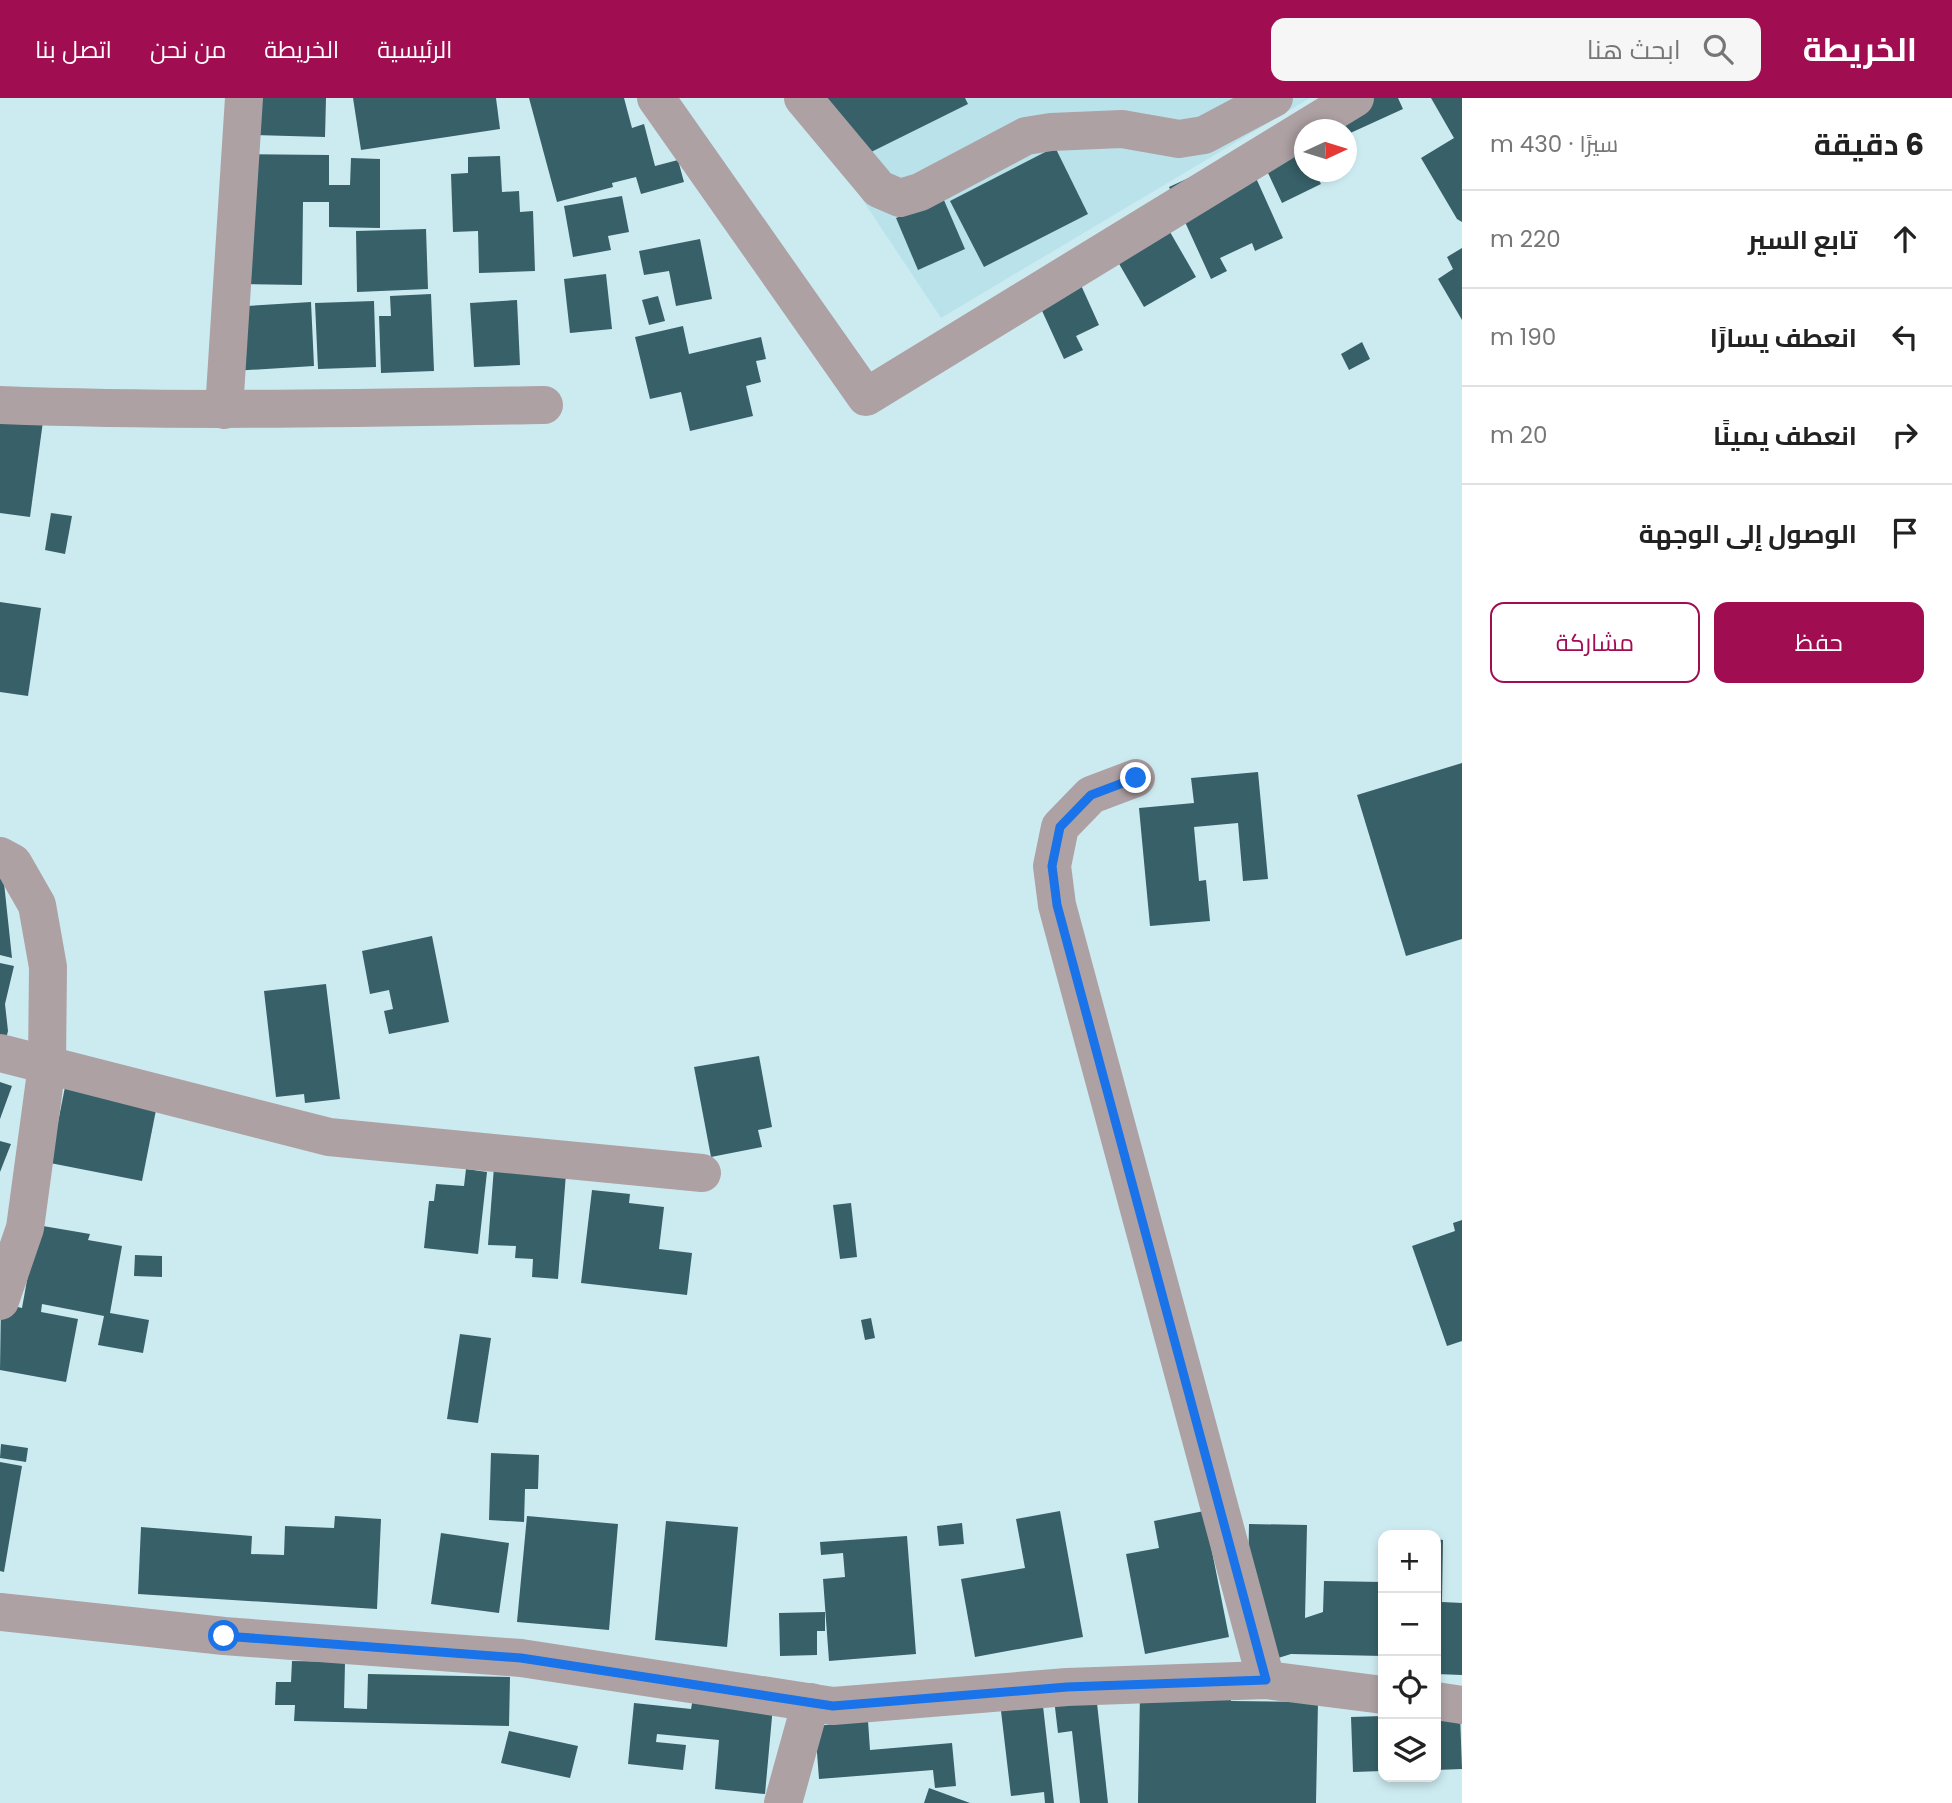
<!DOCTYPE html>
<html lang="ar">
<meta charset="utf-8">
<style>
:root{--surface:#fff;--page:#f6f6f6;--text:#222;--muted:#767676;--line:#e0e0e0;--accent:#a10d51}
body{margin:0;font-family:Poppins,Cairo,sans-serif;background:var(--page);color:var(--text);direction:rtl}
.controls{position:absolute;right:21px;bottom:21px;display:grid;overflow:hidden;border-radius:14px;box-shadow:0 4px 10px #0003}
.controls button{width:63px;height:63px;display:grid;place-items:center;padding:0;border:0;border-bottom:2px solid var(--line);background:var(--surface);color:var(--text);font:35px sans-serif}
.compass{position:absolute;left:1294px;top:21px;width:63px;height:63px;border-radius:50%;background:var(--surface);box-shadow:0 4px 10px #0003;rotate:86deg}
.stop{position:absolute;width:21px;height:21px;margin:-16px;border:5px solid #1a73e8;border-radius:50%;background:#fff}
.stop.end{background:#1a73e8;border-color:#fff;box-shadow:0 2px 7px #0008}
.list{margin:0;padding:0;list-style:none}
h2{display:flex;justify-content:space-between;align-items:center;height:91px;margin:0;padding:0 28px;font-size:30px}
h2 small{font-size:23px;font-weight:400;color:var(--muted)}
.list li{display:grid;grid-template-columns:46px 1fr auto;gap:21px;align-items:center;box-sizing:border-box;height:98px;padding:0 28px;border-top:2px solid var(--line)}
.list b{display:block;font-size:26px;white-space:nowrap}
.list em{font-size:23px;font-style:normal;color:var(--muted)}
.actions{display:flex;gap:14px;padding:21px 28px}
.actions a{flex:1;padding:16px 0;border:2px solid var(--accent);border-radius:14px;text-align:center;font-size:24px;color:var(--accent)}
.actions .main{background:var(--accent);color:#fff}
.icon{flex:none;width:38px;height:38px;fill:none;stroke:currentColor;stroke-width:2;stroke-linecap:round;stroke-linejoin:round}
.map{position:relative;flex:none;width:1462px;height:1705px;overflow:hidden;direction:ltr}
header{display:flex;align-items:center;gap:42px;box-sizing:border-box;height:98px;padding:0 35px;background:var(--accent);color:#fff}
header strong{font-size:33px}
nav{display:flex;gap:38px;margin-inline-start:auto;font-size:24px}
.search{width:490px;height:63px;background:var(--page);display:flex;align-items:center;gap:18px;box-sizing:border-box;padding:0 24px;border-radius:14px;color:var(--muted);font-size:26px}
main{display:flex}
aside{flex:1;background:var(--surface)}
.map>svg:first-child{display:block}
</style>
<header>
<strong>الخريطة</strong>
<div class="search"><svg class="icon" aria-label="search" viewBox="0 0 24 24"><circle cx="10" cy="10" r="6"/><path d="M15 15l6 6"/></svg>ابحث هنا</div>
<nav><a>الرئيسية</a><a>الخريطة</a><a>من نحن</a><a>اتصل بنا</a></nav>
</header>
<main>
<aside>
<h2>6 دقيقة<small>سيرًا · 430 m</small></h2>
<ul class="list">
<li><svg class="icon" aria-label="ahead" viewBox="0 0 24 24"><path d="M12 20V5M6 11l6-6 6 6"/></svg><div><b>تابع السير</b></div><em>220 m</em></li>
<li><svg class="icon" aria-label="left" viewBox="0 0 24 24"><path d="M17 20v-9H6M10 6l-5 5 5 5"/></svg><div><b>انعطف يسارًا</b></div><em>190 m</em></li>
<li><svg class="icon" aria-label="right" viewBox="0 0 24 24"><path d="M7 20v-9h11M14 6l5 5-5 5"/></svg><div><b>انعطف يمينًا</b></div><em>20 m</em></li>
<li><svg class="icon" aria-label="arrive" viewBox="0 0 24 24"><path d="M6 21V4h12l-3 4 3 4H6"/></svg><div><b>الوصول إلى الوجهة</b></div></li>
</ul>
<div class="actions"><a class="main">حفظ</a><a>مشاركة</a></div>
</aside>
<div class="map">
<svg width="1462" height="1705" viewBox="0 0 1462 1705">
<rect width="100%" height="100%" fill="#ccebf1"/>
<polygon fill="#b9e2ea" points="795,0 1310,0 941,220"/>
<g fill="#376068">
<polygon points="252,0 326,0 325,39 251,37"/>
<polygon points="353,0 496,0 500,31 361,52"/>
<polygon points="529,0 624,0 632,30 644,26 655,68 678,62 684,84 641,96 636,79 612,85 613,89 557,104"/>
<polygon points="822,0 965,0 968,6 853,63"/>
<polygon points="1363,0 1398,0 1403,11 1346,37 1346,32 1304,32 1304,74 1315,74 1321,86 1282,105 1268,75 1256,80 1283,140 1255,153 1252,145 1220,160 1227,173 1211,181 1169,89"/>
<polygon points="1431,0 1462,0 1462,124 1457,121 1421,60 1454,40"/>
<polygon points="1055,49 1088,116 984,169 950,103"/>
<polygon points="234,56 329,57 329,87 350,87 351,60 380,61 380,130 329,129 329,104 303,104 302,187 234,186"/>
<polygon points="500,58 502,94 519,93 520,114 533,113 535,173 479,175 478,133 453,134 451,76 468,75 468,59"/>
<polygon points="622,98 629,134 608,138 611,152 573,159 564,108"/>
<polygon points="943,100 965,151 918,172 896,120"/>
<polygon points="1155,108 1196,179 1144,209 1103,138"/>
<polygon points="426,131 428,191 357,194 356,133"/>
<polygon points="700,141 712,201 676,208 669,173 644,177 639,153"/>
<polygon points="1462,150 1462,222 1438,181 1453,171 1447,159"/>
<polygon points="1075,174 1099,227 1076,238 1083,252 1064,261 1033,193"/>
<polygon points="606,176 612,231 570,235 564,181"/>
<polygon points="431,196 434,273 381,275 379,218 391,218 390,198"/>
<polygon points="658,198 665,223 649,227 642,202"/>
<polygon points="245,200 246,208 311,204 314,268 215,274 212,202"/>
<polygon points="517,202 520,267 474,269 470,205"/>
<polygon points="374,203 376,269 318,271 315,205"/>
<polygon points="683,228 689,256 761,239 766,261 756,263 761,284 746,288 753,318 690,333 681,294 650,301 635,239"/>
<polygon points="1362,244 1370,261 1349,272 1341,256"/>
<polygon points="0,310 44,316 30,419 0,415"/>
<polygon points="51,415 72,418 65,456 45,452"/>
<polygon points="0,504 41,510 28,598 0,594"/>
<polygon points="1462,665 1462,841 1406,858 1357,697"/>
<polygon points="1258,674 1268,781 1243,783 1238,725 1194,729 1199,783 1206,782 1210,823 1150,828 1139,710 1194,705 1191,680"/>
<polygon points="0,766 2,766 12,860 0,857"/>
<polygon points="432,838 449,924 389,936 384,913 393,911 389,892 370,896 362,853"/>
<polygon points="0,865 14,868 5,906 8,933 6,941 0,941"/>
<polygon points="326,886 340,1001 305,1005 304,996 276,999 264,893"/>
<polygon points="759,958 772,1029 758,1032 762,1049 711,1059 694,969"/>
<polygon points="0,984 12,988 0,1021"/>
<polygon points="65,989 157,1007 142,1083 50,1065"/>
<polygon points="0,1043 11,1046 0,1074"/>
<polygon points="494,1069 566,1075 558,1181 532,1179 533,1161 515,1160 516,1148 488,1147"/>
<polygon points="466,1071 487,1074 478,1156 424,1150 429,1103 434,1103 436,1086 464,1088"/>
<polygon points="592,1092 630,1096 629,1105 664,1109 659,1151 692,1155 687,1197 581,1185"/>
<polygon points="851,1105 857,1159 840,1161 833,1107"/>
<polygon points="1462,1122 1462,1243 1447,1248 1412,1148 1455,1133 1453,1125"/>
<polygon points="37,1127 90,1136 88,1142 122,1148 110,1215 149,1222 143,1255 98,1247 104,1218 42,1206 41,1214 78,1221 66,1284 0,1272 1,1205 22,1210"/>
<polygon points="135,1157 162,1158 162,1179 134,1178"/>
<polygon points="871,1220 875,1240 865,1242 861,1222"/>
<polygon points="460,1236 491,1240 478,1325 447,1321"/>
<polygon points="1,1346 28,1350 26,1364 0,1360"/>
<polygon points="491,1355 539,1357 538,1391 525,1391 524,1424 489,1422"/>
<polygon points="0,1364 22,1368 4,1474 0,1473"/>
<polygon points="1060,1413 1083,1539 975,1559 961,1481 1025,1470 1016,1421"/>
<polygon points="1204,1413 1229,1539 1145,1556 1126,1456 1159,1450 1154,1423"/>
<polygon points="335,1418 381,1421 377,1511 138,1496 141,1429 252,1438 251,1456 284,1457 285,1428 334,1430"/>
<polygon points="527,1418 618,1426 609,1532 517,1524"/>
<polygon points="666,1423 738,1429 727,1549 655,1542"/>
<polygon points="962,1425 964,1446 939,1448 937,1428"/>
<polygon points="1249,1426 1307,1427 1305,1520 1323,1514 1324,1483 1383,1484 1383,1558 1291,1556 1275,1561 1248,1478"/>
<polygon points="441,1435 509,1445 499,1515 431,1506"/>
<polygon points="907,1438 916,1556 829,1563 823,1481 845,1479 843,1455 821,1457 820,1444"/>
<polygon points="1380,1440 1383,1440 1383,1474 1379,1463"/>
<polygon points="1436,1441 1443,1442 1442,1504 1462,1505 1462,1577 1436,1576"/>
<polygon points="825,1514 825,1533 817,1533 817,1557 780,1558 779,1515"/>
<polygon points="292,1563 345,1564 344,1610 367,1611 368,1576 510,1579 509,1628 294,1623 295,1607 275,1607 276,1584 291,1584"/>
<polygon points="1140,1595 1231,1596 1231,1603 1318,1604 1316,1705 1138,1705"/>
<polygon points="1096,1596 1108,1705 1080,1705 1072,1633 1058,1635 1054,1601"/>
<polygon points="693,1600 773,1608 765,1696 715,1691 719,1642 657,1636 656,1644 686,1647 683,1672 628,1666 634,1605 691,1611"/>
<polygon points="1043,1608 1054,1705 1045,1705 1044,1694 1011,1698 1001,1613"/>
<polygon points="1460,1616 1462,1671 1436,1672 1436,1617"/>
<polygon points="1383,1618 1383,1673 1353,1674 1351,1619"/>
<polygon points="868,1623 870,1652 952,1645 956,1688 935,1690 933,1672 819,1681 815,1628"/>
<polygon points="509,1633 578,1648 570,1680 501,1665"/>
<polygon points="929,1690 970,1705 924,1705"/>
</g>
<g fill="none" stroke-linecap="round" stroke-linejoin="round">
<g stroke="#aea1a4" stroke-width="38">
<polyline points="656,0 866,299 1355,0"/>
<polyline points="803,0 879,91 900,100 920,94 1026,38 1051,34 1122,31 1179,41 1204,37 1274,0"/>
<path d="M0,307C181,314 362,310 544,307"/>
<polyline points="224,312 244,0"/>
<polyline points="1136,680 1091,697 1060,729 1052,768 1057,807 1266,1582"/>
<polyline points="0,758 13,765 37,807 48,869 47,967 25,1130 0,1203"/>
<polyline points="0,955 329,1039 702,1075"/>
<polyline points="0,1514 224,1538 521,1560 833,1608 1067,1589 1266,1582 1383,1597"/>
<polyline points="1436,1603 1462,1607"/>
<polyline points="783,1705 811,1604"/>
</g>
</g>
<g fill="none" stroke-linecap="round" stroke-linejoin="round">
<polyline stroke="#1a73e8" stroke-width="9" points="224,1538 521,1560 833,1608 1067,1589 1266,1582 1057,807 1052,768 1060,729 1091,697 1136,680"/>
</g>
</svg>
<div class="controls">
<button>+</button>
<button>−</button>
<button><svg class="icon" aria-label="locate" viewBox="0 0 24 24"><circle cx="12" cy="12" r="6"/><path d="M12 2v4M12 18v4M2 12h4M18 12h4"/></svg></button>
<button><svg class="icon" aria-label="layers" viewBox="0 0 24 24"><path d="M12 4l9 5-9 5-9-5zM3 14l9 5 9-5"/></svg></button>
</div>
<svg class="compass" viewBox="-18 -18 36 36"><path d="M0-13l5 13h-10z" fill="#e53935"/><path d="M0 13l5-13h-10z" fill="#767676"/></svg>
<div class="stop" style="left:224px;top:1538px"></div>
<div class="stop end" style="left:1136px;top:680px"></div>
</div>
</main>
